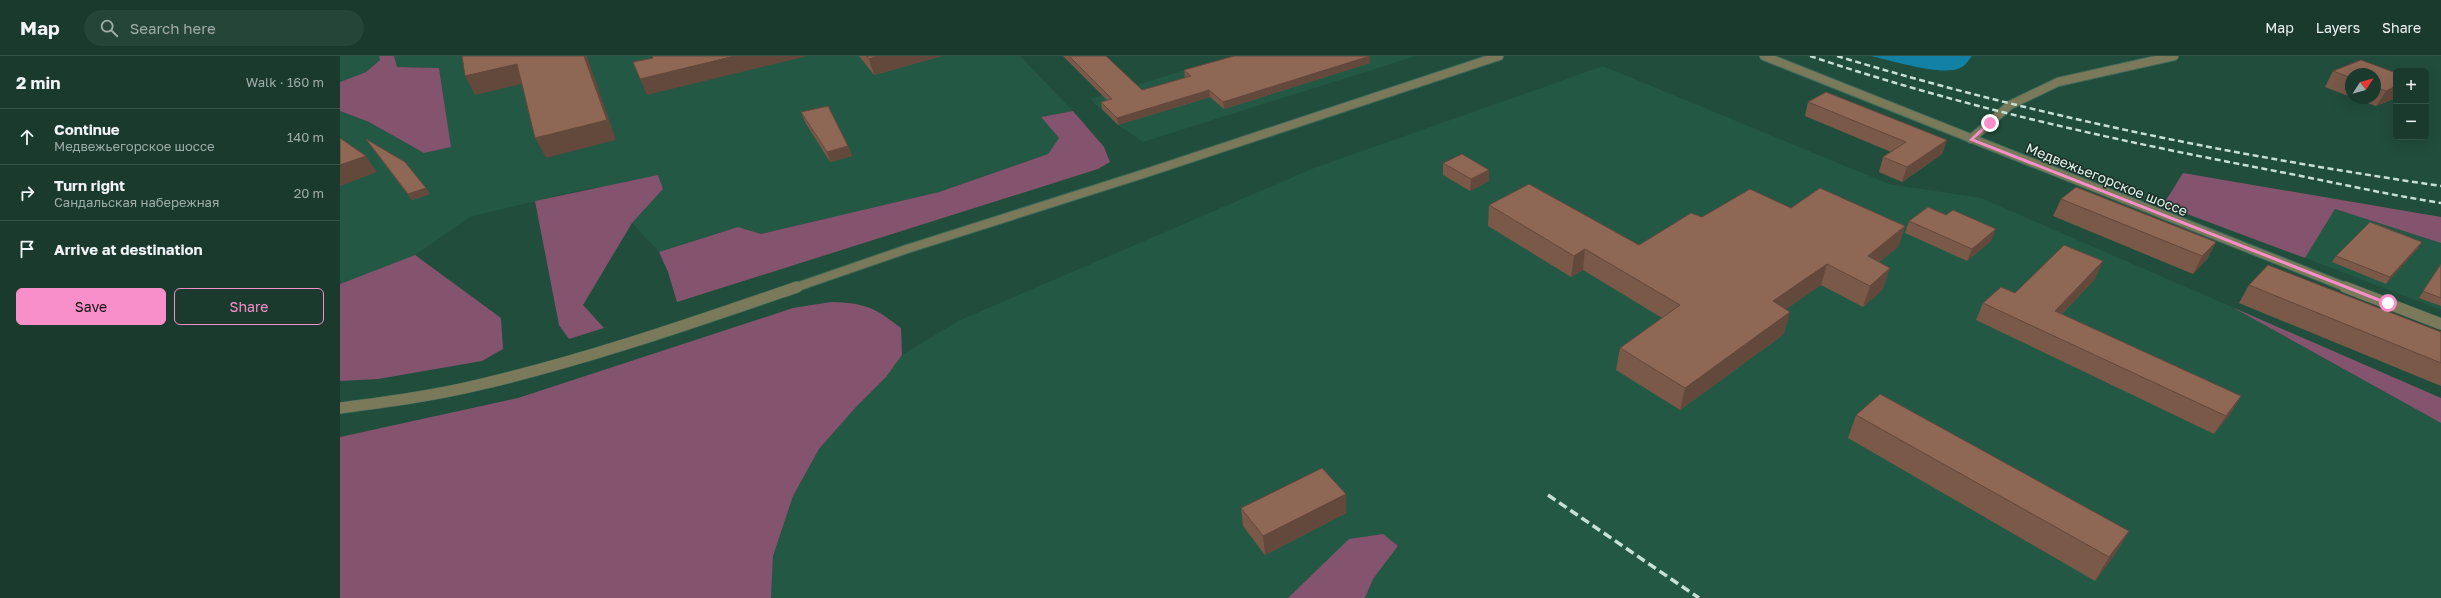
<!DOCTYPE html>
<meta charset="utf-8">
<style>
:root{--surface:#193a2d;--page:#264539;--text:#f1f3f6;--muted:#9fadaa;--line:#375449;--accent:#f98fca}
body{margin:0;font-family:"Golos Text",sans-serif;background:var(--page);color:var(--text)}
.controls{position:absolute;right:12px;top:12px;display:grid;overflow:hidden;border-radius:6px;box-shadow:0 4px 16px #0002}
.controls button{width:36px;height:36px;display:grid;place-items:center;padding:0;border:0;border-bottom:1px solid var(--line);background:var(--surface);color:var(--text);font:20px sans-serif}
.compass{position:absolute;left:2005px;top:12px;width:36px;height:36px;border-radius:50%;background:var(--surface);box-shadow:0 4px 16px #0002;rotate:54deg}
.stop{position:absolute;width:12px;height:12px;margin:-9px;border:3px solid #f98fca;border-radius:50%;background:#fff}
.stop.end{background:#f98fca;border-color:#fff;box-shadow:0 1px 4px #0008}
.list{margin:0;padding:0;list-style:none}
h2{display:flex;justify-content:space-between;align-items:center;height:52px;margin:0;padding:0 16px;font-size:17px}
h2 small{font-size:13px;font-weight:400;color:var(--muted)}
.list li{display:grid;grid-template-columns:26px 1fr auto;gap:12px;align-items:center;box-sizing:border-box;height:56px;padding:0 16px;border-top:1px solid var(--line)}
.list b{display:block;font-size:15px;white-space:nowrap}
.list p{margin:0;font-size:13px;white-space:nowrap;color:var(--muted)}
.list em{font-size:13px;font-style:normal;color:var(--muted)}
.actions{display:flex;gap:8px;padding:12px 16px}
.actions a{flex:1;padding:9px 0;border:1px solid var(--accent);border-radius:6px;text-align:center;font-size:14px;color:var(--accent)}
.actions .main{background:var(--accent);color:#111}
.icon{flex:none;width:22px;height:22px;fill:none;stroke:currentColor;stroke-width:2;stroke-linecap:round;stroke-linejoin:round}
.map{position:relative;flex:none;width:2101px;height:542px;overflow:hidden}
header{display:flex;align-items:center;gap:24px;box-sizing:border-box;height:56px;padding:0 20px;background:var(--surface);border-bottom:1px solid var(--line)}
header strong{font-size:19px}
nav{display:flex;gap:22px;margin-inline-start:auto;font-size:14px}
.search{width:280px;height:36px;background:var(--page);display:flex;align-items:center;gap:10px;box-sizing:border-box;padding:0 14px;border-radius:22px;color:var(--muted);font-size:15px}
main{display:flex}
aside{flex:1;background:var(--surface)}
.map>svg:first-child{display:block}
</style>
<header>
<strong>Map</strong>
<div class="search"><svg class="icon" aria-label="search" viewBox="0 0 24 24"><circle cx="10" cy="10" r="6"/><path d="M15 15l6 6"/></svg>Search here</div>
<nav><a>Map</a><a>Layers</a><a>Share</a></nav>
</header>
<main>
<aside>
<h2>2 min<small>Walk · 160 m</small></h2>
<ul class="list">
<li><svg class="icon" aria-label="ahead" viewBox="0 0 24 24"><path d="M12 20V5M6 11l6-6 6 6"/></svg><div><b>Continue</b><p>Медвежьегорское шоссе</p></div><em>140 m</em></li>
<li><svg class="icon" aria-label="right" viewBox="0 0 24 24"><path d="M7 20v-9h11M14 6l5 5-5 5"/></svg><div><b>Turn right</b><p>Сандальская набережная</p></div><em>20 m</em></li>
<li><svg class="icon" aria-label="arrive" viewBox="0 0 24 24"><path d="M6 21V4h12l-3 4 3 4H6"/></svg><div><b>Arrive at destination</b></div></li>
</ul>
<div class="actions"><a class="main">Save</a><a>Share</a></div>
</aside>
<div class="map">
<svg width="2101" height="542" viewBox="0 0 2101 542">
<rect width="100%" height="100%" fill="#214d3c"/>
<g fill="#225844">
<polygon points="0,0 39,0 40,4 26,16 0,26"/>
<polygon points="54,0 680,0 733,55 701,61 719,82 708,98 599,136 421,178 398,171 319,196 292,167 323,133 318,119 257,133 250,132 130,161 75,199 0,228 0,55 29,66 84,97 111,91 99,12 57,11"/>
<polygon points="892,0 1076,0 803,86 778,69 750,43"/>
<polygon points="1263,10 1549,128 1641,142 1892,251 2101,367 2101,542 1025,542 1033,523 1058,490 948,542 431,542 433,501 453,440 479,393 516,351 546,321 562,299 618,265 974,112"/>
<polygon points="1995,153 2101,187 2101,254 1965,202"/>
</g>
<g fill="#84536e">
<polygon points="39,0 54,0 57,11 99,12 111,91 84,97 29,66 0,55 0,26 26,16 40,4"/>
<polygon points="733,55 764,91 770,106 758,113 337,246 328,216 319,196 398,171 421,178 599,136 708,98 719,82 701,61"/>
<polygon points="1843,117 2101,161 2101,187 1995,153 1965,202 1823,149"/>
<polygon points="318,119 323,133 292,167 243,249 264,272 229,283 219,269 195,145"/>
<polygon points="75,199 161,262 163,293 142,305 38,323 0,325 0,228"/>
<path d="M491,246C525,247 534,251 561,272L562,299L546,321L516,351L479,393L453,440L433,500L431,542H0V381L178,342L453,252Z"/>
<polygon points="1892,251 2101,342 2101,367"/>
<polygon points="1043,478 1058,490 1033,523 1025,542 948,542 1009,483"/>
</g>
<path fill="#1182a5" d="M1531,0H1632C1629,3 1626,9 1622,11C1606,22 1550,4 1531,0Z"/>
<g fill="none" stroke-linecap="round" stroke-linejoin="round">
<g stroke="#436c5c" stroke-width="10">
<polyline id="minor" points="1631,83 1670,49 1718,26 1834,0"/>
</g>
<g stroke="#436c5c" stroke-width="10">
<g id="tertiary-far1">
<polyline points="1424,0 2008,232"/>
<polyline points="454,232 567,193 806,117 1159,0"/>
</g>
</g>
<g stroke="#436c5c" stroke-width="12">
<g id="tertiary">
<polyline points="2005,231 2101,268"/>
<path d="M0,352C46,346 92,340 138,329C246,304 352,267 457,231"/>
</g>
</g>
<use href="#minor" stroke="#7a7959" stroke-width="8"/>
<use href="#tertiary-far1" stroke="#7a7959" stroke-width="8"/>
<use href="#tertiary" stroke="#7a7959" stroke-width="11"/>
<g stroke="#c6e0d5" stroke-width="2.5" stroke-dasharray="6 3.5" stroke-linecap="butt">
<path d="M1470,0C1627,53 1788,87 1951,118C2001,128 2050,139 2101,147"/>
<path d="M1497,0C1695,60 1896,100 2101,130"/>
</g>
<polyline stroke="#c6e0d5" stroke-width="3.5" stroke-dasharray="9 4.5" stroke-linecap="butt" points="1208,439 1359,542"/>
</g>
<g fill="#7a5949">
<polygon points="519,0 602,0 534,19"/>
<polygon points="723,0 766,0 802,34 845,22 844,14 1030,0 1030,7 884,53 870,41 778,69 762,53 761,46 767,44"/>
<polygon points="1993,15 2056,17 2056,42 2036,50 2014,42 2035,42 2035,18 2011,18 2011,41 1985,31"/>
<polygon points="1468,46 1607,84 1602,98 1562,126 1539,116 1543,101 1551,96 1465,60"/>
<polygon points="461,56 508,90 512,100 490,106 465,66"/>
<polygon points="26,83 90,138 72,144 30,89"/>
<polygon points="1103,107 1149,114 1149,125 1130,135 1103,119"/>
<polygon points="1721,143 1876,186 1867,203 1853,218 1713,160"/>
<polygon points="1149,149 1299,189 1362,161 1451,152 1565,170 1558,191 1539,206 1543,233 1523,251 1481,229 1446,253 1444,278 1340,354 1276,314 1280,292 1322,262 1243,214 1231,221 1148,170"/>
<polygon points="1569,165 1651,185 1627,205 1565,177"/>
<polygon points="2082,186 2078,192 2046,228 1992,206 1996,200"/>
<polygon points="2101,208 2101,250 2079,242"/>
<polygon points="1755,223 1722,258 1901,340 1890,358 1874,378 1636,264 1643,247 1675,237"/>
<polygon points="1909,229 2101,276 2101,330 1899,247"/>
<polygon points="1516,359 1789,475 1775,498 1755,525 1508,382"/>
<polygon points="901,452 1006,457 925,499 903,470"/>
</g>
<g fill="#63483c">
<polygon points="244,0 247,0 276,84 206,102 195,82"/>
<polygon points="395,0 467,0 307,39 300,23"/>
<polygon points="538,0 602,0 534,19 529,3"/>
<polygon points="1030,0 1030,7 884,53 883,46"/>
<polygon points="177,8 186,27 135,39 125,20"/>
<polygon points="2056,30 2056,42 2036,50 2046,35"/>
<polygon points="869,34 870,41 778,69 777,62"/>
<polygon points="1607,84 1602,98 1562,126 1567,111"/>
<polygon points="508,90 512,100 490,106 487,96"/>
<polygon points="26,100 37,116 0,130 0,109"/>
<polygon points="1149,114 1149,125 1130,135 1131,123"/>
<polygon points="86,132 90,138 72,144 68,138"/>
<polygon points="1565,170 1558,191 1521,221 1528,200"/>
<polygon points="1656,173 1651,185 1627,205 1632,193"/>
<polygon points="1876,186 1867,203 1853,218 1862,200"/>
<polygon points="2082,186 2078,192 2046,228 2050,221"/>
<polygon points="1245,193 1243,214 1231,221 1234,200"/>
<polygon points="1763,205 1755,223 1707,273 1715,255"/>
<polygon points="1487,208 1481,229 1427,266 1433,245"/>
<polygon points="1550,212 1543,233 1523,251 1530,230"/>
<polygon points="1450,256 1444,278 1340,354 1345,332"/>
<polygon points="1901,340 1890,358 1874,378 1886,360"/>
<polygon points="1006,438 1006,457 925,499 923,480"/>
<polygon points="1789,475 1775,498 1755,525 1769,501"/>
</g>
<g fill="#8e6755" stroke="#63483c">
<polygon points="122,0 244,0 267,64 195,82 177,8 125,20"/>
<polygon points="312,0 395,0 300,23 293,6 313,2"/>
<polygon points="527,0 538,0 529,3"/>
<polygon points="729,0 766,0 802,34 851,20 844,14 894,0 1030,0 883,46 869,34 777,62 761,46 772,43"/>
<polygon points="2021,4 2056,17 2056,30 2046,35 2035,31 2035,18 2011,18 2011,22 1993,15"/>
<polygon points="1486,36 1607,84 1567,111 1543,101 1566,86 1468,46"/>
<polygon points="488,50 508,90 487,96 461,56"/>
<polygon points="0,82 26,100 0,109"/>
<polygon points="26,83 65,106 86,132 68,138"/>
<polygon points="1122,98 1149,114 1131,123 1103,107"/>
<polygon points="1189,128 1299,189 1351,157 1362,161 1410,133 1451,152 1480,132 1565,170 1528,200 1550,212 1530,230 1487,208 1433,245 1450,256 1345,332 1280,292 1340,249 1245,193 1234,200 1149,149"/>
<polygon points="1736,131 1876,186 1862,200 1721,143"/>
<polygon points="1588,151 1606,159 1613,154 1656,173 1632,193 1569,165"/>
<polygon points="2030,166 2082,186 2050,221 1996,200"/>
<polygon points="1724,189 1763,205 1715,255 1901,340 1886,360 1643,247 1661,231 1675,237"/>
<polygon points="2101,208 2101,242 2083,235"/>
<polygon points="1928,209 2101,276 2101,307 1909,229"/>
<polygon points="1540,338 1789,475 1769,501 1516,359"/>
<polygon points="982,412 1006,438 923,480 901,452"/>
</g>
<polygon fill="#f98fca" points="1648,66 1652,67 1634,83 2051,247 2045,248 1629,84"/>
<g text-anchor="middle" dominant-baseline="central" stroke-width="3" stroke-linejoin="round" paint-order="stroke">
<g font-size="14" fill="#e0f8ed" stroke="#1c2e27">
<text transform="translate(1767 123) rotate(22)">Медвежьегорское шоссе</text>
</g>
</g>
</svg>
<div class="controls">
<button>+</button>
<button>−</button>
</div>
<svg class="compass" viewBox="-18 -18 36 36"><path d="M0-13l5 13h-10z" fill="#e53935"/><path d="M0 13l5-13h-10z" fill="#9fadaa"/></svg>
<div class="stop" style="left:2048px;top:247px"></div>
<div class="stop end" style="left:1650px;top:67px"></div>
</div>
</main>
